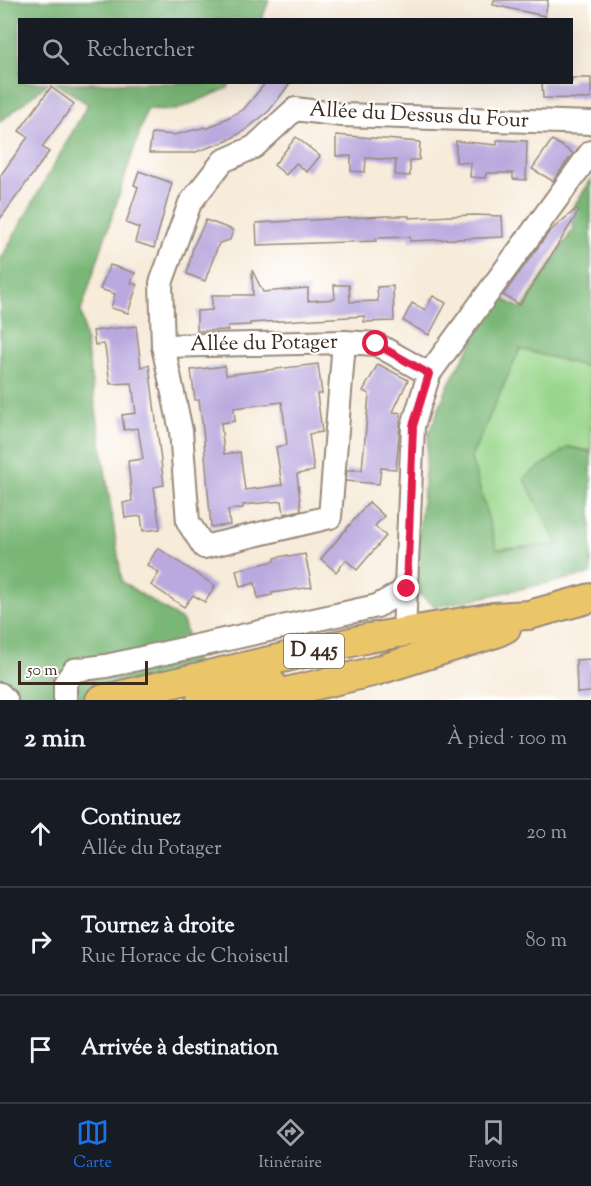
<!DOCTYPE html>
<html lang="fr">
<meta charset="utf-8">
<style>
:root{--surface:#171b24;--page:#242831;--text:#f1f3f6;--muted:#9ea1a6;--line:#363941;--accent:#1a73e8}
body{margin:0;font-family:"Sorts Mill Goudy",serif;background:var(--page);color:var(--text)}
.scale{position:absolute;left:18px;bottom:15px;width:130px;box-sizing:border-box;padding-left:6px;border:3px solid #3b2a1e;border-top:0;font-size:16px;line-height:21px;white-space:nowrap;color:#3b2a1e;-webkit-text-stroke:4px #fff;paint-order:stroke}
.stop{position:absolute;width:18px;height:18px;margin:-14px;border:4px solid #e11d48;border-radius:50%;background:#fff}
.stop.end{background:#e11d48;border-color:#fff;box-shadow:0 2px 6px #0008}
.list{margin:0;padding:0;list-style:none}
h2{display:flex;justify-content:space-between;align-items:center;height:78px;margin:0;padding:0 24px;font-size:26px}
h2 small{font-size:20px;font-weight:400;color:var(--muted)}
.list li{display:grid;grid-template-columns:39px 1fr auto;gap:18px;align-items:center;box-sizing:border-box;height:108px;padding:0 24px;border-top:2px solid var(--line)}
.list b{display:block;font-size:22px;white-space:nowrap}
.list p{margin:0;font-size:20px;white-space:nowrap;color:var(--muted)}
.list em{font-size:20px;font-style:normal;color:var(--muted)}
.icon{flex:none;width:33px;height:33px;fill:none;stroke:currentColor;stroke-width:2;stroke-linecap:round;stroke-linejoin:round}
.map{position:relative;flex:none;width:591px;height:700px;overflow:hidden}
.search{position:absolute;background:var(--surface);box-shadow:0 6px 24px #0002;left:18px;right:18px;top:18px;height:66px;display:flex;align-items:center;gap:15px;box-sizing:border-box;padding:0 21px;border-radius:0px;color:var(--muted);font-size:22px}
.sheet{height:402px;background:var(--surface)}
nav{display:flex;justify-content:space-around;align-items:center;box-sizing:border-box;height:84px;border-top:2px solid var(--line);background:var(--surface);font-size:16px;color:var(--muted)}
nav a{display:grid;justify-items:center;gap:3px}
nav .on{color:var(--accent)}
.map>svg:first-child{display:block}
</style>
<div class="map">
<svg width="591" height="700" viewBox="0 0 591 700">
<rect width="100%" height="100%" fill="#fff"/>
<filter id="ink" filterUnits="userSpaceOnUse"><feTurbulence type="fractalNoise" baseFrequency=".0167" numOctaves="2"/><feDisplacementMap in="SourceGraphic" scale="12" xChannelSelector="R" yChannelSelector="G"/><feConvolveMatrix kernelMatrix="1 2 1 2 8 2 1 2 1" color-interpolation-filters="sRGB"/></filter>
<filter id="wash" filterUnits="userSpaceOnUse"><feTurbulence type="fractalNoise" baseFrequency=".008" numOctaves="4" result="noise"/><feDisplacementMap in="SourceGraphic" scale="24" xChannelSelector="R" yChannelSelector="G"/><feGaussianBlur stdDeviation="1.35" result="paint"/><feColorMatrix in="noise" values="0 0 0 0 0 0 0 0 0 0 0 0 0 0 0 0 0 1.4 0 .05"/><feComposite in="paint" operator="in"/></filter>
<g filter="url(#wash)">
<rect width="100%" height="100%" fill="#f7ebd9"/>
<polygon fill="#99d68b" stroke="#6a8054" stroke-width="1.5" points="591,342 591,451 568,447 558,545 497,549 462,472 520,349"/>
<g fill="#7ab777" stroke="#5a704a" stroke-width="1.5">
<polygon points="0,0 269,0 262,19 20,20 20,82 48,83 0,122"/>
<polygon points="56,83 230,83 228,88 176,110 147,109 81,311 122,582 183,621 198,671 69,700 0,700 0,261 88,104"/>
<polygon points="591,180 591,368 520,349 471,458 497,549 558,545 524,478 568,447 591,452 591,574 436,607 416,592 414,583 429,433 449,383 499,297 522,309 574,228 572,209"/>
</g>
<g id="blocks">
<g fill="#b9a9de" fill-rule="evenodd">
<polygon points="494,0 548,0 545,16 493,5"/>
<polygon points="572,78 591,78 591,99 543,98 542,82 572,82"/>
<polygon points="266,82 291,82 269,111 244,131 227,141 193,153 149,153 152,133 174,135 206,127 207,129 244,109"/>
<polygon points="51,87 74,104 42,147 49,152 0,219 0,176 28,137 19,131"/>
<polygon points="336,135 420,142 419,160 410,160 410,176 395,175 396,160 366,158 365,172 351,171 351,156 336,156"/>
<polygon points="296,137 320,156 307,172 296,163 286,175 274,165"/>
<polygon points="497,140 527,141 526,180 513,179 513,173 486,173 485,178 470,177 471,163 456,162 456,141 497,145"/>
<polygon points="552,140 573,153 553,181 532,169"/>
<polygon points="139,171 172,183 154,248 135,242 139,228 126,223 138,187 134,185"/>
<polygon points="576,209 579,211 520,305 503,295 549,232"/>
<polygon points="473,215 502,216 503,237 410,241 410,237 376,238 376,241 257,245 256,223 385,216 409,216 409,218"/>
<polygon points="206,220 233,230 230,240 219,243 205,281 187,274 193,247"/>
<polygon points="110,265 135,273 131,283 137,285 128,313 111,308 115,294 100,289"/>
<polygon points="252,270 263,292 308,288 308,301 335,299 334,285 349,285 350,302 378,301 377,287 393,286 394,321 364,322 364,316 332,318 250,323 250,325 228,326 228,330 197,331 197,311 212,310 212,295 253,295"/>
<polygon points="433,296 446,303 429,335 403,321 412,303 425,310"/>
<polygon points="136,326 141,367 149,365 164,485 154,487 160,529 143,531 141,516 125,518 123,503 132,501 128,461 143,459 138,428 124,430 122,415 136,413 132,383 110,384 105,347 104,344 95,345 93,331"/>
<path d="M318,364L322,394H317L322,432L309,434L314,471L297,474L301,510L284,514L282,501L243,505V508L228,510L230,525L211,527L203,429L199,400H195L191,370L225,366L226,375ZM282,402L287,445L276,447L282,485L245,490L240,452L224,454L221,423L235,421L234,408Z"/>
<polygon points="378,364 408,380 393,412 401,413 396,469 381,468 379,484 346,481 347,470 362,470 369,394 363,391"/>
<polygon points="369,502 384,516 375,526 386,536 357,570 346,560 336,572 321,559"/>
<polygon points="158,548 215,586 205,602 193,595 184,607 151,585 159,573 147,565"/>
<polygon points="305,554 312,587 272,593 272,595 258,598 255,583 240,587 236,570 275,561 275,558 288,555 289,557"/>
<polygon points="591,659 591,692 577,693 576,660"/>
</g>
</g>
</g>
<g filter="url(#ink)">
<use href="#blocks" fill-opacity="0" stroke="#998a7c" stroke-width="1.5"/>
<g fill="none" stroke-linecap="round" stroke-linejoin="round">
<g stroke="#998a7c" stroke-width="26">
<g id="minor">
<polyline points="344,342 330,517 204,547 188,522 181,431 163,346 161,283 190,203 223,161 254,147 295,109 342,115 591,123"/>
<polyline points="163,346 344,342 376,344 429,374"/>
<polyline points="404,632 413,426 429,374 591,152"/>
<polyline points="0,694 6,700"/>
<polyline points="65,700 65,683 74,670 106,666 377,606 407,589"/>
</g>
</g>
<g stroke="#998a7c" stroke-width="32">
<g id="major">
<polyline points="100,700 369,638 493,617 529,615 591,598"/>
<polyline points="201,700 272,684"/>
<polyline points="252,700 376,671 496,633 506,628"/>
</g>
</g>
<use href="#minor" stroke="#fff" stroke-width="22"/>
<use href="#major" stroke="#ebc669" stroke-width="28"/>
</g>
</g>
<g fill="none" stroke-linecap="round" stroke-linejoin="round" filter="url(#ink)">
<polyline stroke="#e11d48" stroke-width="8" points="376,344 429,374 413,426 407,589"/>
</g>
<g text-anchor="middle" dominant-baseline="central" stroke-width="4.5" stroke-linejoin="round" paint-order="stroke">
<rect fill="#fff" stroke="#766a62" stroke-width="1.5" x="284" y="634" width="60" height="34" rx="4.5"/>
<g font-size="20" font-weight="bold" fill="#3b2a1e">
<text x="314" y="651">D 445</text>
</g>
<g font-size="21" fill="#3b2a1e" stroke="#fff">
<text transform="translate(419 116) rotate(3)">Allée du Dessus du Four</text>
<text transform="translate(264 344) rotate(-1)">Allée du Potager</text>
</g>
</g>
</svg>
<div class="scale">50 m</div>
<div class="stop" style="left:376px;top:344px"></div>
<div class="stop end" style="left:407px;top:589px"></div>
<div class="search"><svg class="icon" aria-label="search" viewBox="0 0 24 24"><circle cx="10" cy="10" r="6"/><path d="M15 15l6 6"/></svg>Rechercher</div>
</div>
<section class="sheet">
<h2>2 min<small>À pied · 100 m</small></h2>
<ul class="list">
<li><svg class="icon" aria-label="ahead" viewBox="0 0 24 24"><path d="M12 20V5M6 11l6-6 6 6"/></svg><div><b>Continuez</b><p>Allée du Potager</p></div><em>20 m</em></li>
<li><svg class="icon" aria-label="right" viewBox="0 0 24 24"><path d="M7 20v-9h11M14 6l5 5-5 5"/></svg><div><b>Tournez à droite</b><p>Rue Horace de Choiseul</p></div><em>80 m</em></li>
<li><svg class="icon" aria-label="arrive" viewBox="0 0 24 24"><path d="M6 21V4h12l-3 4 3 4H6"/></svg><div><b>Arrivée à destination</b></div></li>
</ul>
</section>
<nav>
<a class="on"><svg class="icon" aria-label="map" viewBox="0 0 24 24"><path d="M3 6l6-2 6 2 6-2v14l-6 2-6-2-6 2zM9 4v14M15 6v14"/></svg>Carte</a>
<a><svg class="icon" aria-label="directions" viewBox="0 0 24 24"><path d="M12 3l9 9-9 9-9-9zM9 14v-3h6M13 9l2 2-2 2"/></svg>Itinéraire</a>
<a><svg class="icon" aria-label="saved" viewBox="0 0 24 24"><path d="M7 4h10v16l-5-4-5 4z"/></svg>Favoris</a>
</nav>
